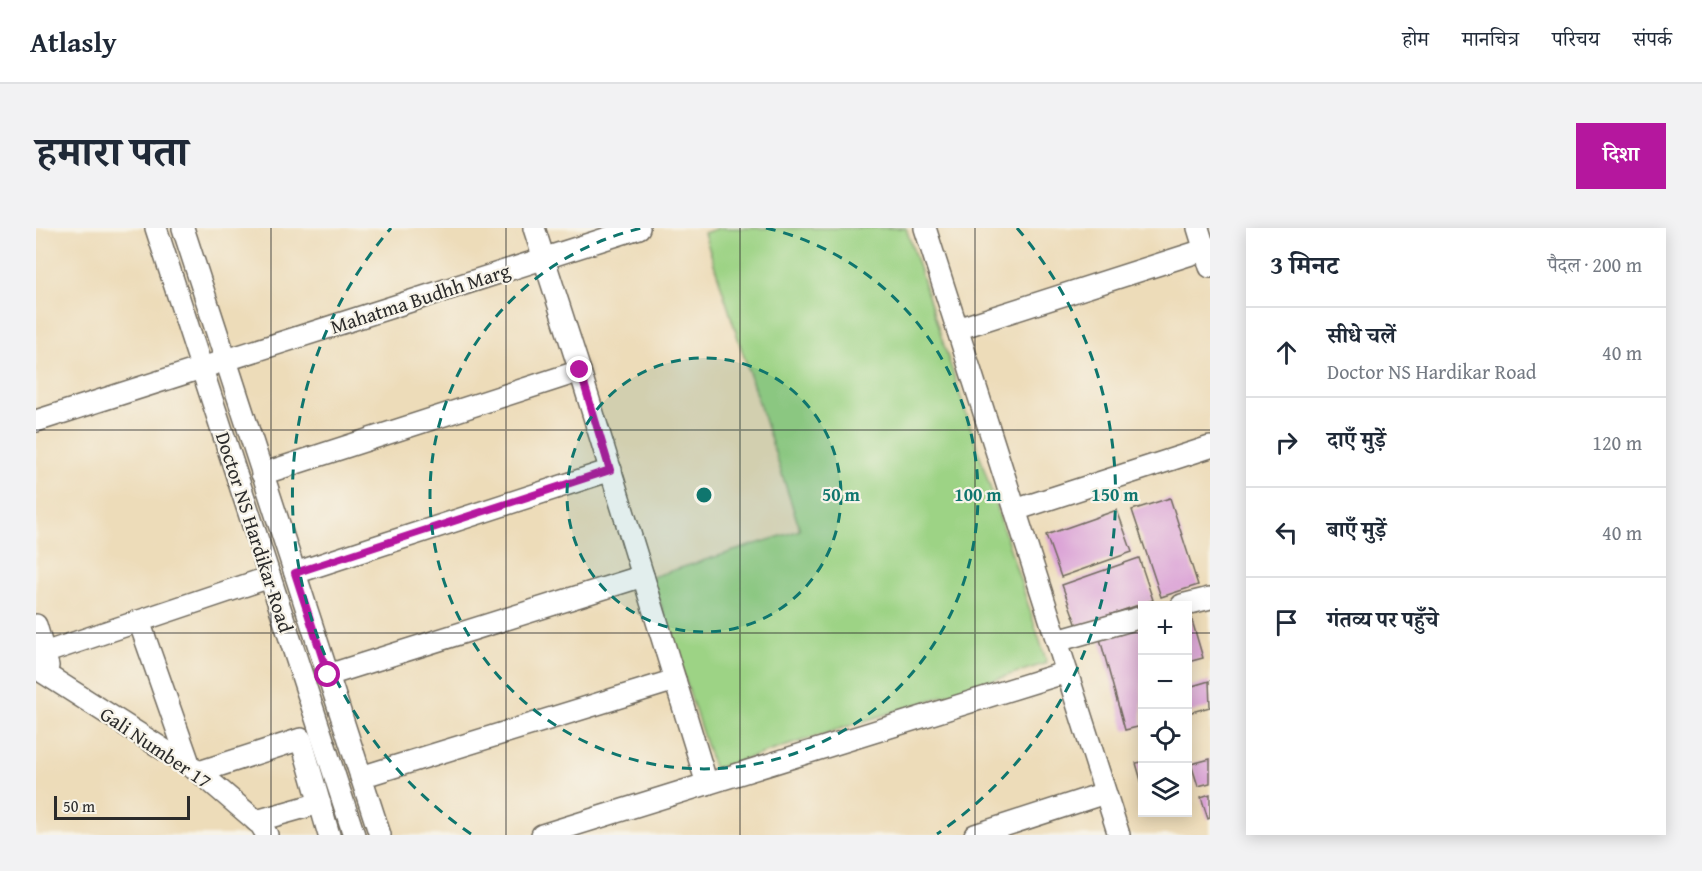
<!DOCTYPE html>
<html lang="hi">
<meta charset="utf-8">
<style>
:root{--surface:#fff;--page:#f2f2f3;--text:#1f2937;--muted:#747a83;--line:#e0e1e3;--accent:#b5179e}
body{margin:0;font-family:"Gentium Book Plus","Noto Serif Devanagari",serif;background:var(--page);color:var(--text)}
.controls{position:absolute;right:18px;bottom:18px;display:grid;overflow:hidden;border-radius:0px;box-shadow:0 3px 15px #0003}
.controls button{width:54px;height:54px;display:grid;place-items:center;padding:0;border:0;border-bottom:2px solid var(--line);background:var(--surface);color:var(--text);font:30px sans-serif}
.scale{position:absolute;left:18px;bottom:15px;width:136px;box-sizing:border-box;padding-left:6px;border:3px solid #2b2b2b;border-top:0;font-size:16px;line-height:21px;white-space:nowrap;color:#2b2b2b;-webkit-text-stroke:4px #f7f3e8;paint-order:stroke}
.stop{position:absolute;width:18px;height:18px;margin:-14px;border:4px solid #b5179e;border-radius:50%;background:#fff}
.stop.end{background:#b5179e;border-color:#fff;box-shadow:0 2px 6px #0008}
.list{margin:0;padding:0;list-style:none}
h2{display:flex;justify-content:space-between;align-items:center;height:78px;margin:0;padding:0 24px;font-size:26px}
h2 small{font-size:20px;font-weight:400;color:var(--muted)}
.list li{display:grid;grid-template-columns:39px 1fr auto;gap:18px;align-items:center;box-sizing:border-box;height:90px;padding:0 24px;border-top:2px solid var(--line)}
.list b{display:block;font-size:22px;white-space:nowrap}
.list p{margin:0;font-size:20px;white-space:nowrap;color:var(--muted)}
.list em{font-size:20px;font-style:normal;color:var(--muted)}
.icon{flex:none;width:33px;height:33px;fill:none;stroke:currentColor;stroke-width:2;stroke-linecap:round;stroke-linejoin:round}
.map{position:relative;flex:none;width:1174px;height:607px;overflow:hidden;border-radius:0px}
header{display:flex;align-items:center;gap:36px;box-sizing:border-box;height:84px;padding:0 30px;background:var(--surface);border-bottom:2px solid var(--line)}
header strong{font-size:28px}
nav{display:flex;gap:33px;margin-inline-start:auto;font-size:21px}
.intro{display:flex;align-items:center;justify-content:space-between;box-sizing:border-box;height:144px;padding:0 36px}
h1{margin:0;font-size:42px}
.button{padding:15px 27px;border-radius:0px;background:var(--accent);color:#fff;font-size:21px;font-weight:700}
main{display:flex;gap:36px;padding:0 36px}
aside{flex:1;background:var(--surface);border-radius:0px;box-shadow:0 3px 15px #0003}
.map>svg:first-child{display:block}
</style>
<header>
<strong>Atlasly</strong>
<nav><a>होम</a><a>मानचित्र</a><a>परिचय</a><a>संपर्क</a></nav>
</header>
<div class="intro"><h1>हमारा पता</h1><a class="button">दिशा</a></div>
<main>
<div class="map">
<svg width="1174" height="607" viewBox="0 0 1174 607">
<rect width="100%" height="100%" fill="#f7f3e8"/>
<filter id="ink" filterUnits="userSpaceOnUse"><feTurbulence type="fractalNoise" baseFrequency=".0167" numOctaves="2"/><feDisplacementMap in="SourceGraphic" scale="12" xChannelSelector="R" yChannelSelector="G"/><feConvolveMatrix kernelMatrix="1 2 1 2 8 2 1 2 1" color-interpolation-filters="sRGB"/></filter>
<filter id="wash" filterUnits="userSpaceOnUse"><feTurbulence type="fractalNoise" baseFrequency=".008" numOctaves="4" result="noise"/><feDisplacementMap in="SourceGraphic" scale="24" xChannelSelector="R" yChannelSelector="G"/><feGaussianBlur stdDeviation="1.35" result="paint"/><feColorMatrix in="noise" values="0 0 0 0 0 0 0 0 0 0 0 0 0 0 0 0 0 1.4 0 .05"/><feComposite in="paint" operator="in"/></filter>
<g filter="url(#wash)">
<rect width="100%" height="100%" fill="#eddcb9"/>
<polygon fill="#9dd385" stroke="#647f58" stroke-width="1.5" points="683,0 870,0 1011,435 678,541 616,349 764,302 668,5"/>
<g id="blocks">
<g fill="#daa0d6">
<polygon points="1134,270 1162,357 1125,369 1096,282"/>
<polygon points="1081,282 1096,324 1025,349 1010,307"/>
<polygon points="1103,330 1117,372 1041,398 1026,357"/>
<polygon points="1155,389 1167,430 1152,434 1152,390"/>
<polygon points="1106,399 1106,498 1089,502 1064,411"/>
<polygon points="1173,453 1174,479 1152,485 1152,455 1153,459"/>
<polygon points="1174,531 1174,555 1162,558 1155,536"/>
<polygon points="1106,534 1106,556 1100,535"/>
<polygon points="1174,566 1174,590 1172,591 1165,569"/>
</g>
</g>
</g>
<g filter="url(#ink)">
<use href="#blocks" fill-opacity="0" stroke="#6f695d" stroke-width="1.5"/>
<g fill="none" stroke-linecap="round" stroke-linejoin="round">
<g stroke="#6f695d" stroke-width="24">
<g id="minor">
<polyline points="120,0 318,607"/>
<polyline points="147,0 344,607"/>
<polyline points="498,0 544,143 671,556"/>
<polyline points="889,0 1083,607"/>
<polyline points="1162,0 1174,39"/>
<polyline points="921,101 1174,20"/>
<polyline points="0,193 603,0"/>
<polyline points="226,246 544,143"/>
<polyline points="979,282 1174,219"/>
<polyline points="259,345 575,242"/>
<polyline points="1146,377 1174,370"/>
<polyline points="103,393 154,538"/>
<polyline points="0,397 12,438"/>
<polyline points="1021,413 1106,389"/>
<polyline points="8,425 234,349"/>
<polyline points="0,440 163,544 225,597 231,607"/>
<polyline points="292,447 607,348"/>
<polyline points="163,544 265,511 293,607"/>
<polyline points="325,549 639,452"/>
<polyline points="220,593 284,575"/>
<polyline points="506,607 1031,444"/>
<polyline points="939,607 1069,565"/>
</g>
</g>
<use href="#minor" stroke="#fff" stroke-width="21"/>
</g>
</g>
<g fill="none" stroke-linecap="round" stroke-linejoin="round" filter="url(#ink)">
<polyline stroke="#b5179e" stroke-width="8" points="292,447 259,345 574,242 544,142"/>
</g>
<path fill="none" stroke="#2b2b2b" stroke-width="1.5" stroke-opacity="0.55" d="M235,0V607M470,0V607M704,0V607M939,0V607M0,202H1174M0,405H1106M1152,405H1174"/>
<circle cx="668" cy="267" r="137" fill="#0f766e" fill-opacity=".12"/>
<g fill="none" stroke="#0f766e" stroke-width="3" stroke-dasharray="10 8">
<circle cx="668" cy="267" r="137"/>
<path d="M730 0A274 274 0 1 1 606 0"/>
<path d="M435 606A411 411 0 0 1 355 0M981 0A411 411 0 0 1 901 606"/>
</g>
<g text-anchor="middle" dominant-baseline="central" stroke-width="4.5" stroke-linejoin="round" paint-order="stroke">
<g font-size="20" fill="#2b2b2b" stroke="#f7f3e8">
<text transform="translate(384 70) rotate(-18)">Mahatma Budhh Marg</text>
<text transform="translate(219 304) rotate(72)">Doctor NS Hardikar Road</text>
<text transform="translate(120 519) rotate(34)">Gali Number 17</text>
</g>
</g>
<circle cx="668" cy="267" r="9" fill="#0f766e" stroke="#f7f3e8" stroke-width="3"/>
<g font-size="18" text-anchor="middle" font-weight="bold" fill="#0f766e" stroke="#f7f3e8" stroke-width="4.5" stroke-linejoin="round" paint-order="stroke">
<text x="805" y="273">50 m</text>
<text x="942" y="273">100 m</text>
<text x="1079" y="273">150 m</text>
</g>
</svg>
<div class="controls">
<button>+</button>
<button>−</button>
<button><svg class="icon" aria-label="locate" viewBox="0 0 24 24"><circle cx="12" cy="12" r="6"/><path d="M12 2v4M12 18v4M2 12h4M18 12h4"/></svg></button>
<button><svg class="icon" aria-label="layers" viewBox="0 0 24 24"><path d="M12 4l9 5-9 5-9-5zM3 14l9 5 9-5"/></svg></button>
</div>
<div class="scale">50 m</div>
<div class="stop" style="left:292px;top:447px"></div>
<div class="stop end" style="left:544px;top:142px"></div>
</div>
<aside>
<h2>3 मिनट<small>पैदल · 200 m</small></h2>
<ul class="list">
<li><svg class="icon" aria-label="ahead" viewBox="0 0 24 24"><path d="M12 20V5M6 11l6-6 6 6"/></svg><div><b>सीधे चलें</b><p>Doctor NS Hardikar Road</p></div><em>40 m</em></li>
<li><svg class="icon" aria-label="right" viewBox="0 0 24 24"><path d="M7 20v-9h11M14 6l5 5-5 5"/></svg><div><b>दाएँ मुड़ें</b></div><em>120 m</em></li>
<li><svg class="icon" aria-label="left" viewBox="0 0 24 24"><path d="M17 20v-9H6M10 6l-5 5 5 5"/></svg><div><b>बाएँ मुड़ें</b></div><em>40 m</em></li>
<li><svg class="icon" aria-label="arrive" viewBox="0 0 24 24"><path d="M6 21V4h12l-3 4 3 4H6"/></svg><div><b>गंतव्य पर पहुँचे</b></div></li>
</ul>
</aside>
</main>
